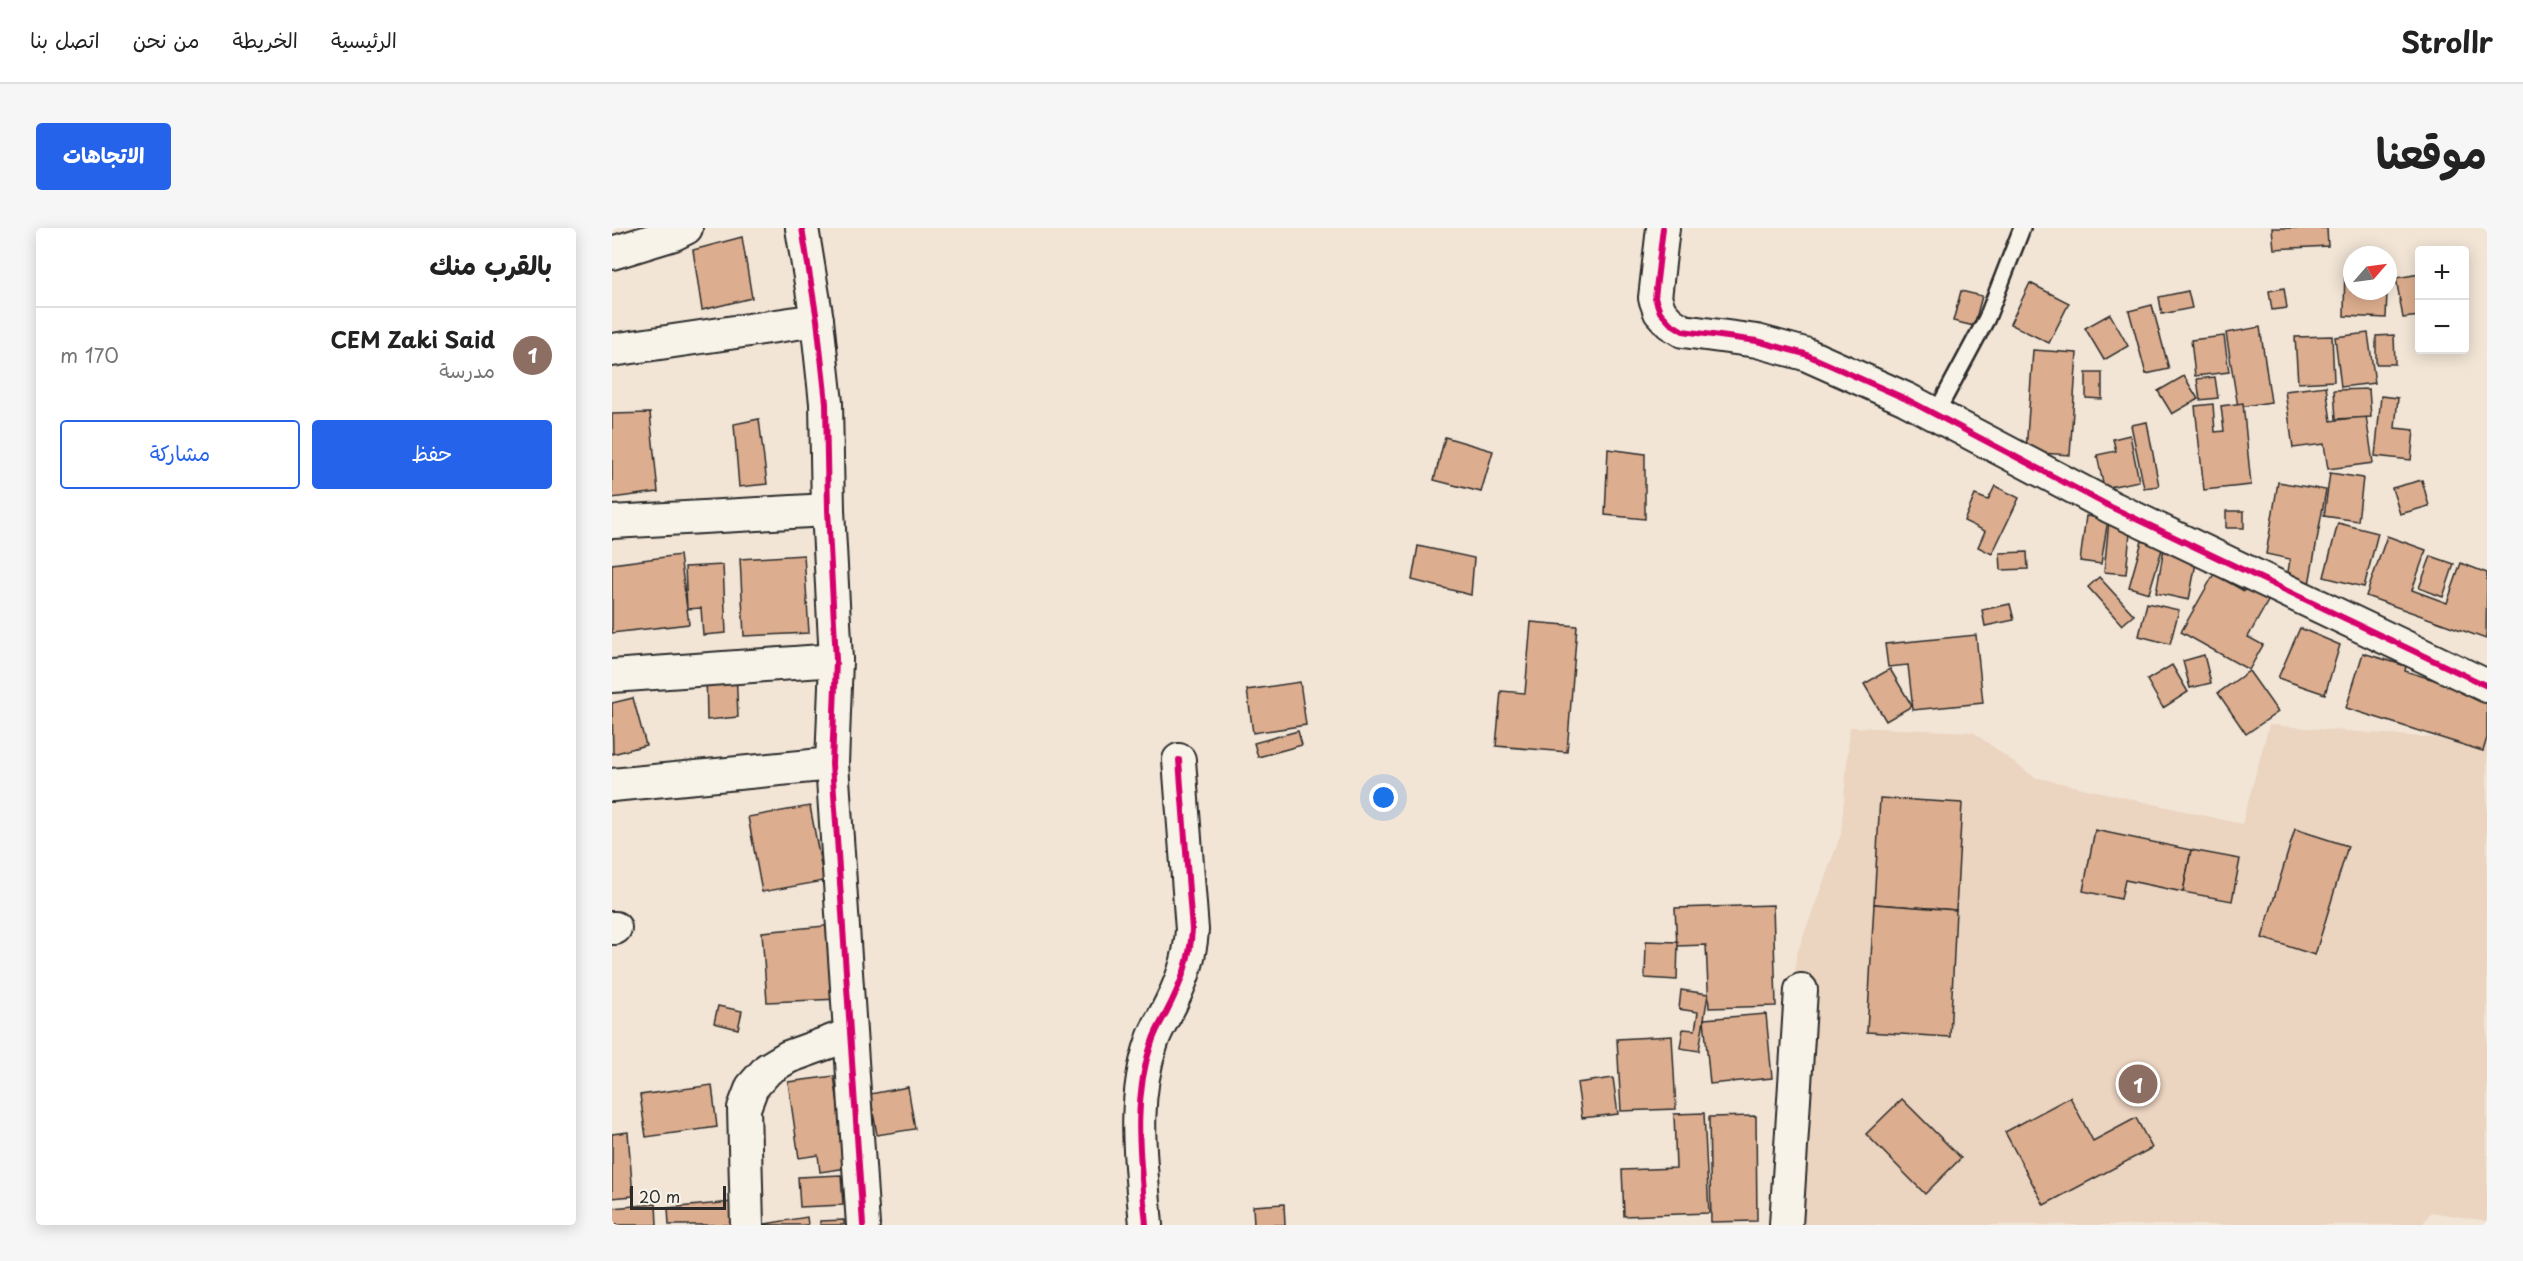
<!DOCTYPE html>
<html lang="ar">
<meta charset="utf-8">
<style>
:root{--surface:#fff;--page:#f6f6f6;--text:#222;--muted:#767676;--line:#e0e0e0;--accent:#2563eb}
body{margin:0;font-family:"Playpen Sans","Playpen Sans Arabic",sans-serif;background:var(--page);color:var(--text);direction:rtl}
.controls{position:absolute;right:18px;top:18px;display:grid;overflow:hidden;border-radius:6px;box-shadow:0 3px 15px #0003}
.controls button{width:54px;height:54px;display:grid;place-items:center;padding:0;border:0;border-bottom:2px solid var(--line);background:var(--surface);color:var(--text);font:30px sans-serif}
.compass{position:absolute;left:1731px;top:18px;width:54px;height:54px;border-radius:50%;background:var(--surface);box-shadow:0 3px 15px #0003;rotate:62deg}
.scale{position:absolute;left:18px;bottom:15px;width:96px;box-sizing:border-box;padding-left:6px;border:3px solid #2b2b2b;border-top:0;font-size:16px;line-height:21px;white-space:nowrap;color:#2b2b2b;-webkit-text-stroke:4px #f7f3e8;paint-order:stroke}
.you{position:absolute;left:772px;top:570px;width:21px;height:21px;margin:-15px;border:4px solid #fff;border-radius:50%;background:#1a73e8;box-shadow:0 0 0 9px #1a73e833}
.badge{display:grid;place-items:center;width:39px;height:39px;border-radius:50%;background:var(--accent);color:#fff;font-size:20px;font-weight:700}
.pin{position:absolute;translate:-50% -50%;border:3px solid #fff;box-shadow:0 2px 6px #0006}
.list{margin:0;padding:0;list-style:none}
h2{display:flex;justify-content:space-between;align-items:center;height:78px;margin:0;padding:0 24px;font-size:26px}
h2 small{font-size:20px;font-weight:400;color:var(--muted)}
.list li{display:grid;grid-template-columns:39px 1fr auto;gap:18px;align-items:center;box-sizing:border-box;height:96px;padding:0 24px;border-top:2px solid var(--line)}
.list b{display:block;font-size:22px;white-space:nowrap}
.list p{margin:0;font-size:20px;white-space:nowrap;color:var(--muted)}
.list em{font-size:20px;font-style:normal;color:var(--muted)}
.actions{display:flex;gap:12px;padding:18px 24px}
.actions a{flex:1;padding:14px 0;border:2px solid var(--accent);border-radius:6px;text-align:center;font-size:21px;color:var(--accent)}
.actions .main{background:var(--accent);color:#fff}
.map{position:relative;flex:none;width:1875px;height:997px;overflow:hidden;direction:ltr;border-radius:6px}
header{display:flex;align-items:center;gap:36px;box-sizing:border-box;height:84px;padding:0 30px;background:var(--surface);border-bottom:2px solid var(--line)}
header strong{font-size:28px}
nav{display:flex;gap:33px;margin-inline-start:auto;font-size:21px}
.intro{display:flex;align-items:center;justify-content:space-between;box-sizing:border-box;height:144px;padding:0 36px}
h1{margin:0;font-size:42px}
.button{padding:15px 27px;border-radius:6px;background:var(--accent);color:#fff;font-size:21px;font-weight:700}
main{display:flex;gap:36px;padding:0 36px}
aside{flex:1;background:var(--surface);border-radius:6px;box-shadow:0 3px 15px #0003}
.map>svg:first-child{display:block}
</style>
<header>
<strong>Strollr</strong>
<nav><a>الرئيسية</a><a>الخريطة</a><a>من نحن</a><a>اتصل بنا</a></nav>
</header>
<div class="intro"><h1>موقعنا</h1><a class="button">الاتجاهات</a></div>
<main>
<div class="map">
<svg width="1875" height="997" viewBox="0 0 1875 997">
<rect width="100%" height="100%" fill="#f2e5d6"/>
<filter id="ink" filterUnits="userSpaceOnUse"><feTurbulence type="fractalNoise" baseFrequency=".0167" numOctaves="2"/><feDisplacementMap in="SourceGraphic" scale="12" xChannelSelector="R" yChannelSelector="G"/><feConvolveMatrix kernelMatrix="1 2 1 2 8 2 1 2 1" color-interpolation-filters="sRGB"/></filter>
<g filter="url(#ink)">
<polygon fill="#ebd4c0" points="1657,497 1875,514 1875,993 1819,984 1810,997 1171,997 1184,728 1229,606 1238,499 1361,504 1422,549 1630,596"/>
<g fill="#dcad8e" stroke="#2b2b2b" stroke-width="1.5">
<polygon points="1660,0 1715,0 1716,18 1662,21"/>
<polygon points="130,9 140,70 90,82 81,22"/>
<polygon points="1733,34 1740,34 1740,63 1775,63 1774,90 1732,88"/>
<polygon points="1808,46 1808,88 1791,90 1784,50"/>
<polygon points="1418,55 1457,75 1437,115 1398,96"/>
<polygon points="1672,60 1675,80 1660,82 1657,63"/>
<polygon points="1349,63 1370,68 1362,98 1341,93"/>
<polygon points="1576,63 1580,80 1550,86 1547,69"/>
<polygon points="1540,77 1557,141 1534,146 1517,83"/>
<polygon points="1498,86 1516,118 1492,132 1473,100"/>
<polygon points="1648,99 1659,174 1626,179 1614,105"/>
<polygon points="1756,105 1763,155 1729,159 1723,109"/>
<polygon points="1782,107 1783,136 1764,136 1764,108"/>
<polygon points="1612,108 1617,144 1583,148 1579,112"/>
<polygon points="1720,108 1722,153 1686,155 1683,109"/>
<polygon points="1421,122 1465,125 1458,227 1414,224"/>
<polygon points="1474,145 1490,145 1490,171 1474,170"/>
<polygon points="1572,148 1586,171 1560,186 1546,163"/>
<polygon points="1603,149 1606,170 1588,172 1585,151"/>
<polygon points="1714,158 1719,193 1754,188 1761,235 1716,241 1712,216 1681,220 1673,163"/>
<polygon points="1757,161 1759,189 1724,191 1722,162"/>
<polygon points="1769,168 1786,170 1783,200 1802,202 1799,232 1763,228"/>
<polygon points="1631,175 1639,257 1592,262 1583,178 1601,176 1603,204 1612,203 1609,178"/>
<polygon points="38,185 46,264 0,270 0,186"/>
<polygon points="147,191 155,256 127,259 122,196"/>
<polygon points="1535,194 1547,258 1532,260 1519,197"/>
<polygon points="1518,207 1527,253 1492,260 1485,227 1504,223 1501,211"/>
<polygon points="833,209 881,223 869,264 822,252"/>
<polygon points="996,221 1033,226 1033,291 993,287"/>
<polygon points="1718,245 1751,250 1746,293 1712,288"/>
<polygon points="1810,252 1817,278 1788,286 1780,260"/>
<polygon points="1666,254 1714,262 1696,362 1674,357 1678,331 1654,326"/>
<polygon points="1383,258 1407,270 1380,326 1366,319 1373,303 1352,293 1363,267 1376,272"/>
<rect x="1614" y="283" width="18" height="17"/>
<polygon points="1474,288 1496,291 1489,336 1468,333"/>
<polygon points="1497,293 1519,295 1514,346 1492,344"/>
<polygon points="1726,295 1766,305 1752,359 1712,349"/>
<polygon points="1775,308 1814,322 1800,362 1835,375 1849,335 1875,345 1874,411 1754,368"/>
<polygon points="1554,309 1586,324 1577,372 1544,365"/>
<polygon points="1530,313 1551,318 1537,365 1517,359"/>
<polygon points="806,318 862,330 859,367 800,352"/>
<polygon points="1415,324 1416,341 1389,342 1388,325"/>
<polygon points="68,327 77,396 0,405 0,336"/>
<polygon points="192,327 197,405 132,408 128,331"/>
<polygon points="1819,328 1842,336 1831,369 1807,360"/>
<polygon points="111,337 114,405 91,407 89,380 75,381 73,339"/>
<polygon points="1602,346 1632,363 1639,351 1661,364 1636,409 1651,417 1637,442 1569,404"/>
<polygon points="1487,349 1522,387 1510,397 1476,359"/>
<polygon points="1535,375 1567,382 1558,416 1527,408"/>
<polygon points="1398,376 1402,392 1373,398 1370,382"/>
<polygon points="919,394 965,398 955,524 884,518 889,463 913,465"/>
<polygon points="1688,400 1728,417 1713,466 1666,450"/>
<polygon points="1364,407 1371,475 1301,482 1296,437 1276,439 1273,416"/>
<polygon points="1751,425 1794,438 1793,443 1875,468 1875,510 1871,523 1734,480"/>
<polygon points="1592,427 1599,455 1578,460 1571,433"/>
<polygon points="1560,437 1576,464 1551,480 1535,452"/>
<polygon points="124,440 126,489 95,492 94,443"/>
<polygon points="1278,441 1300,478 1274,493 1252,456"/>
<polygon points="1637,443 1666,484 1634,506 1606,465"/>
<polygon points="688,454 694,497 641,505 635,462"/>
<polygon points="21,470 34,517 1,526 0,475"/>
<polygon points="686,503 690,517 646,529 642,515"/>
<polygon points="1268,570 1350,575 1344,682 1262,676"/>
<polygon points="198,578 212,653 150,664 136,589"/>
<polygon points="1683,601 1736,618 1703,727 1650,710"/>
<polygon points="1483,602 1579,622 1571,664 1513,652 1509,671 1471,663"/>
<polygon points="1579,622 1628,631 1620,673 1571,664"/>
<polygon points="1262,676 1344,682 1338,809 1255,804"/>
<polygon points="1161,677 1164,778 1097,780 1094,717 1065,718 1063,680"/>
<polygon points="223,697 228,771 155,774 150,704"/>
<polygon points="1034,713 1066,714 1065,752 1033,750"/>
<polygon points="1069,762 1096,766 1087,823 1068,820 1071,801 1083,802 1086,784 1067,781"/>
<polygon points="106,778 130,783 126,801 102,795"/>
<polygon points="1154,786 1160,850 1098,856 1092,791"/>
<polygon points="1060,808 1064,881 1009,883 1005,811"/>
<polygon points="222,848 235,940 208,944 206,927 187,930 176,854"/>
<polygon points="1001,850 1006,886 970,890 965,855"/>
<polygon points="100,857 105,899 34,909 28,867"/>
<polygon points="296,859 303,901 265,907 258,866"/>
<polygon points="1458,869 1481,913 1524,890 1540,920 1432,977 1393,904"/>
<polygon points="1290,871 1349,930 1313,966 1254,906"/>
<polygon points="1092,885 1097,985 1012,988 1010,942 1064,940 1062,886"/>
<polygon points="1144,888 1145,993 1099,994 1097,889"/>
<polygon points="16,904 21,968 0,970 0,906"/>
<polygon points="229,947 231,977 188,979 186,949"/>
<polygon points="120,974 122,997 57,997 56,980"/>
<polygon points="44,976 45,997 0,997 0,980"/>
<polygon points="672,976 673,997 642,997 641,978"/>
<polygon points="195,989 196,997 147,997"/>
<polygon points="232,992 232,997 208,997 208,993"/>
</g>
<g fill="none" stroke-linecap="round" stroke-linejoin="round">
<g stroke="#2b2b2b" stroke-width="20">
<polyline id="service" points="1323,187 1375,90 1410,0"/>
</g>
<g stroke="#2b2b2b" stroke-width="36">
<g id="minor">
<polyline points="190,0 205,92 214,175 216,282 224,432 220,536 251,997"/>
<polyline points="1051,0 1043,70 1048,84 1058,95 1071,103 1145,113 1193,126 1294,171 1499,279 1875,458"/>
<polyline points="0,25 62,6 74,0"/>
<polyline points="0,122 205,92"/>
<polyline points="0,294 216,282"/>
<polyline points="0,448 224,432"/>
<polyline points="0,557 220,536"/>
<polyline points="0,700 3,700"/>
<polyline points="135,997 132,880 140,859 156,841 176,829 237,807"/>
<path d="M534,997C529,935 519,874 540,814C543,804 549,794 554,785C568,758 578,733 580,702L567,532"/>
<polyline points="1174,997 1189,762"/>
</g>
</g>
<use href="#service" stroke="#f7f3e8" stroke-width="15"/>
<use href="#minor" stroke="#f7f3e8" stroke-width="32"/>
<g stroke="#f7f3e8" stroke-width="10">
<g id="cycleway">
<polyline points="190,0 205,92 214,175 216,282 224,432 220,536 251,997"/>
<polyline points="1051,0 1043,70 1048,84 1058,95 1071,103 1145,113 1193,126 1294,171 1499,279 1875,458"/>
<path d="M534,997C529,935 519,874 540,814C543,804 549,794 554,785C568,758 578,733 580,702L567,532"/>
</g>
</g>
<use href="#cycleway" stroke="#d6006c" stroke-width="6"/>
</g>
</g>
</svg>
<div class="controls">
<button>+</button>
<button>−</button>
</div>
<svg class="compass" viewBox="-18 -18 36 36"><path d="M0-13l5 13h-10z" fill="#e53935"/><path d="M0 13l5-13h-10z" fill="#767676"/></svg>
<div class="scale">20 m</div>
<div class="you"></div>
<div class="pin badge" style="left:1526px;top:856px;background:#8d6e63">1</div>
</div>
<aside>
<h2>بالقرب منك<small></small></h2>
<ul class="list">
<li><span class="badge" style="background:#8d6e63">1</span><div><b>CEM Zaki Said</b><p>مدرسة</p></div><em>170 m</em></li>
</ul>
<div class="actions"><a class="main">حفظ</a><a>مشاركة</a></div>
</aside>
</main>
